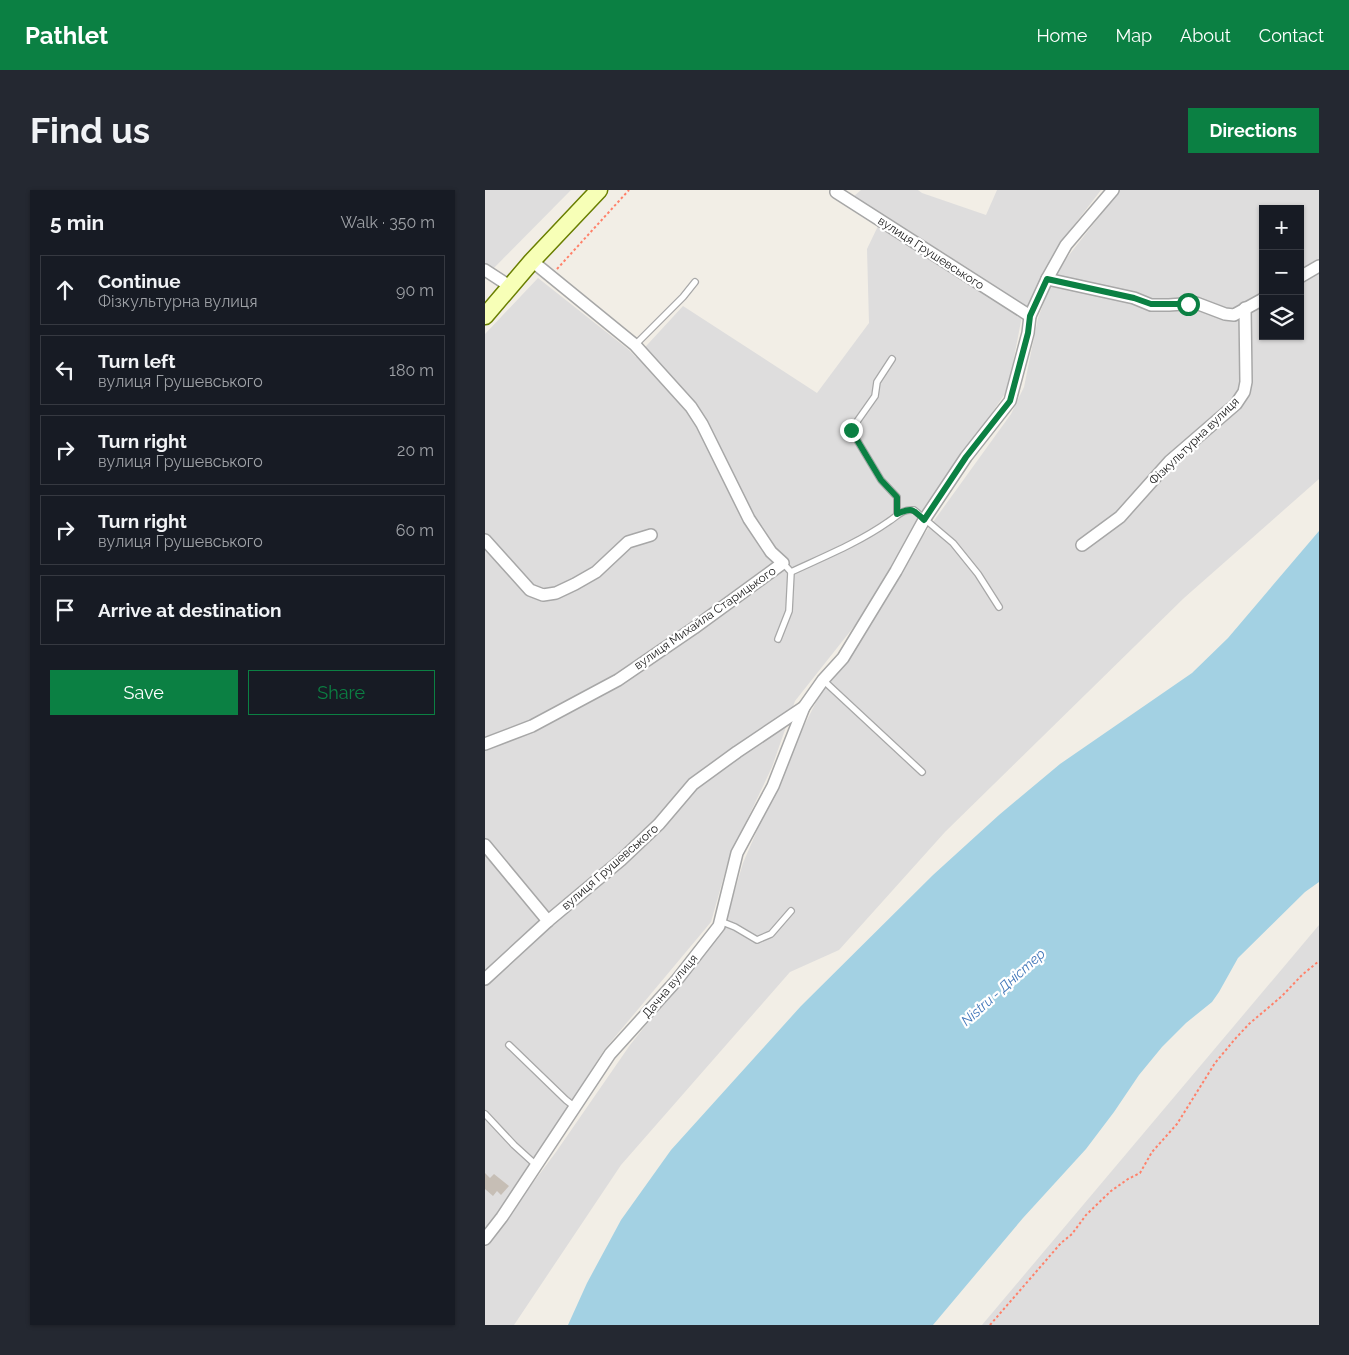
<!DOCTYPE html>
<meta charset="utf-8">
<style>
:root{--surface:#171b24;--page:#242831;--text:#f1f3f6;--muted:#9ea1a6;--line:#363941;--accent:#0b8043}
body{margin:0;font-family:Raleway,sans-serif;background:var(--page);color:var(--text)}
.controls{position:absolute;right:15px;top:15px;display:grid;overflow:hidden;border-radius:0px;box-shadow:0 1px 4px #0004}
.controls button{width:45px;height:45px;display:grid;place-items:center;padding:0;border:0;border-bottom:1px solid var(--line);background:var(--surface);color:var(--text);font:25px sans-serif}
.stop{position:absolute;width:15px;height:15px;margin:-11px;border:4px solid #0b8043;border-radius:50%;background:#fff}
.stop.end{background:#0b8043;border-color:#fff;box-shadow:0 1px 5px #0008}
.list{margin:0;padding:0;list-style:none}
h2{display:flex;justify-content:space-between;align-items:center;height:65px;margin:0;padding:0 20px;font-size:21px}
h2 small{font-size:16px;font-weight:400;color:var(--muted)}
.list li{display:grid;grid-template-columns:32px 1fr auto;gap:15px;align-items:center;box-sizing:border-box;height:70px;margin:0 10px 10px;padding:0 10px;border:1px solid var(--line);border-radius:0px}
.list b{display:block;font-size:19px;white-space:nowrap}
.list p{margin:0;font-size:16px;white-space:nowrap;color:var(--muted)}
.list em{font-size:16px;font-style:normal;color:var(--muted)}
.actions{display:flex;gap:10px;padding:15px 20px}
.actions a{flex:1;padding:11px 0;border:1px solid var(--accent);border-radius:0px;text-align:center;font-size:18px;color:var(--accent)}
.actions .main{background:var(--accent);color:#fff}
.icon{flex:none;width:28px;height:28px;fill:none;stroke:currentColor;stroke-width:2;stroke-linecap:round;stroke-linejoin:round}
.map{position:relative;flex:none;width:834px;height:1135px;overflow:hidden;border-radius:0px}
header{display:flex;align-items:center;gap:30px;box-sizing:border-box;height:70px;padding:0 25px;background:var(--accent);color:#fff}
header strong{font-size:24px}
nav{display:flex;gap:28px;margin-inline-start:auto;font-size:18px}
.intro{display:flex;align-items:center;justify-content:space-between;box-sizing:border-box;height:120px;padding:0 30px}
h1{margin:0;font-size:35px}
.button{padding:12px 22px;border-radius:0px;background:var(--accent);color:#fff;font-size:18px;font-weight:700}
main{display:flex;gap:30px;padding:0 30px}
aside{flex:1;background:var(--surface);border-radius:0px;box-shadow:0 1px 4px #0004}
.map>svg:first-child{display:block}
</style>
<header>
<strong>Pathlet</strong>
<nav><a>Home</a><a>Map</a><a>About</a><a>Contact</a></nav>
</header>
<div class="intro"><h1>Find us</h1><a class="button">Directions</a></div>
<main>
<aside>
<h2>5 min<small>Walk · 350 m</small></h2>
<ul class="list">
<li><svg class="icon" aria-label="ahead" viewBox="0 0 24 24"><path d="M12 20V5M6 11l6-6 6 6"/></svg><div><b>Continue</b><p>Фізкультурна вулиця</p></div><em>90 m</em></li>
<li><svg class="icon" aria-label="left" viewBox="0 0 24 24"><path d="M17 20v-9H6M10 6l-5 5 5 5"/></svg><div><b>Turn left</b><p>вулиця Грушевського</p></div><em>180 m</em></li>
<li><svg class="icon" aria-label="right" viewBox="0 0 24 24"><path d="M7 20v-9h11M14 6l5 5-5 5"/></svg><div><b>Turn right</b><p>вулиця Грушевського</p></div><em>20 m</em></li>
<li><svg class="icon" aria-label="right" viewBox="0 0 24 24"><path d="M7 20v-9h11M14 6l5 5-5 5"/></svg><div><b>Turn right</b><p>вулиця Грушевського</p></div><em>60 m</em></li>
<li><svg class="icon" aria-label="arrive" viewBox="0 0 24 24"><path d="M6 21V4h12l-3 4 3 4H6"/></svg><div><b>Arrive at destination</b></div></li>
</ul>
<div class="actions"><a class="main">Save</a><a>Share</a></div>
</aside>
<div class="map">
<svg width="834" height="1135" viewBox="0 0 834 1135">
<rect width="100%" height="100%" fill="#f2eee6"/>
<g fill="#dedddd" fill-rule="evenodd">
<polygon points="0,0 86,0 0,87"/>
<polygon points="376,0 433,0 437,3 501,25 512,0 616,0 573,56 541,118 368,7"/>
<path d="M635,0H834V289L699,408L460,642L354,760L305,782L136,975L29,1135H0V1057L71,962L145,855L239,737L258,673L305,564L336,502L435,350L526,224L539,197L553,128L570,83ZM778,19H815V146H778Z"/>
<polygon points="393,36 537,126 523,199 429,339 371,434 310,511 287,577 244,668 226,732 119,860 62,950 0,1041 0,144 53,88 144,160 151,167 198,116 332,203 384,133 382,59"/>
<polygon points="834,735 834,1135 497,1135"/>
</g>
<polygon fill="#a3d1e3" points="834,341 834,692 820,702 753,768 734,802 727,812 701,833 677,857 654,885 629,922 601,959 538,1028 448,1135 83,1135 102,1093 136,1030 186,960 316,816 448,685 514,625 575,574 707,483 743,448"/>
<polygon fill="#c6beb5" points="0,983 5,988 9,984 24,996 16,1005 12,1001 8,1006 0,999"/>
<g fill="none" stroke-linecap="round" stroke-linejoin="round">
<g stroke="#a7a7a7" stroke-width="8">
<g id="service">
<polyline points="150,155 198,107 210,92"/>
<polyline points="407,169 392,192 390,206 366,240 396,290 412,307 412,323"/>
<path d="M306,382C338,367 373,353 403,332C413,326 416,319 429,320L468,353L493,384L514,417"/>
<polyline points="293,449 304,421 306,382 298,373"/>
<polyline points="338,490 437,582"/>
<polyline points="235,731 250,737 272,750 286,744 306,721"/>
<polyline points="24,855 81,910 90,917"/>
<polyline points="0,924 29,955 51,975"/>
</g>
</g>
<g stroke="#a7a7a7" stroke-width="14">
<g id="minor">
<polyline points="351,2 545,126"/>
<polyline points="0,80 26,97"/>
<polyline points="815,87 834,76"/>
<polyline points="562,89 649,108 666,115 684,115 711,113 740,124 749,125 778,109"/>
<polyline points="0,350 45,400 58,405 71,403 90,394 111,382 143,352 166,345"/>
<polyline points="597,355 635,327 685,271 751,214 759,202 761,192 760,118"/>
<polyline points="0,554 47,536 133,490 209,438 298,373 286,362 264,329 217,234 206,217 150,155 47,71"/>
<polyline points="0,655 63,731"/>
<polyline points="0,789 63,731 136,670 174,634 208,594 252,562 319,517 338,490 358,468 411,381 439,330 481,267 525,211 543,143 545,126 562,89 581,55 628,0"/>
<polyline points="0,1049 17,1027 125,864 191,791 234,736 252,663 288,596 319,517"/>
</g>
</g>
<g stroke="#6a7f00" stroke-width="19">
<polyline id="secondary" points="0,126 47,71 114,0"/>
</g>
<g stroke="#ff816a" stroke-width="2" stroke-dasharray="2.5 2.5" stroke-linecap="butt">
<polyline points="72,79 144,0"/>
<polyline points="505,1135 576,1053 587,1044 601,1025 626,1001 643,989 655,983 667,962 692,934 730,873 750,849 764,834 797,806 817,785 834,771"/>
</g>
<use href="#service" stroke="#fff" stroke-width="5.5"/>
<use href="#minor" stroke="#fff" stroke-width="11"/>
<use href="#secondary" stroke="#f7ffb7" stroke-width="16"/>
</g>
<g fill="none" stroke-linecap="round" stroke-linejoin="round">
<path stroke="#0b8043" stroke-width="6" d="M366,240L396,290L412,307V324C427,317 428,319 439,330L481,267L525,211L543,143L545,126L562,89L649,108L666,114H703"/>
</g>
<g text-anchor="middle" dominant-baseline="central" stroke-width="4.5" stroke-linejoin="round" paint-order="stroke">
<g font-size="12" fill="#202020" stroke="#fff">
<text transform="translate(446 63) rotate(33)">вулиця Грушевського</text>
<text transform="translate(709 251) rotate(-44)">Фізкультурна вулиця</text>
<text transform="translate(220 428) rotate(-35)">вулиця Михайла Старицького</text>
<text transform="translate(125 677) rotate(-41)">вулиця Грушевського</text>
<text transform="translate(185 796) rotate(-50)">Дачна вулиця</text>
</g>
<g font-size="14" font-style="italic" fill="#4378ba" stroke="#fff">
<text transform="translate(518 797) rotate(-42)">Nistru - Дністер</text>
</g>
</g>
</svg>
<div class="controls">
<button>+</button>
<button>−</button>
<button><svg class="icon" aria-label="layers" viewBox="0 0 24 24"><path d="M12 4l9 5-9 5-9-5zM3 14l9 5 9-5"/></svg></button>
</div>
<div class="stop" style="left:703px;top:114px"></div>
<div class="stop end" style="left:366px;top:240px"></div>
</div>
</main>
